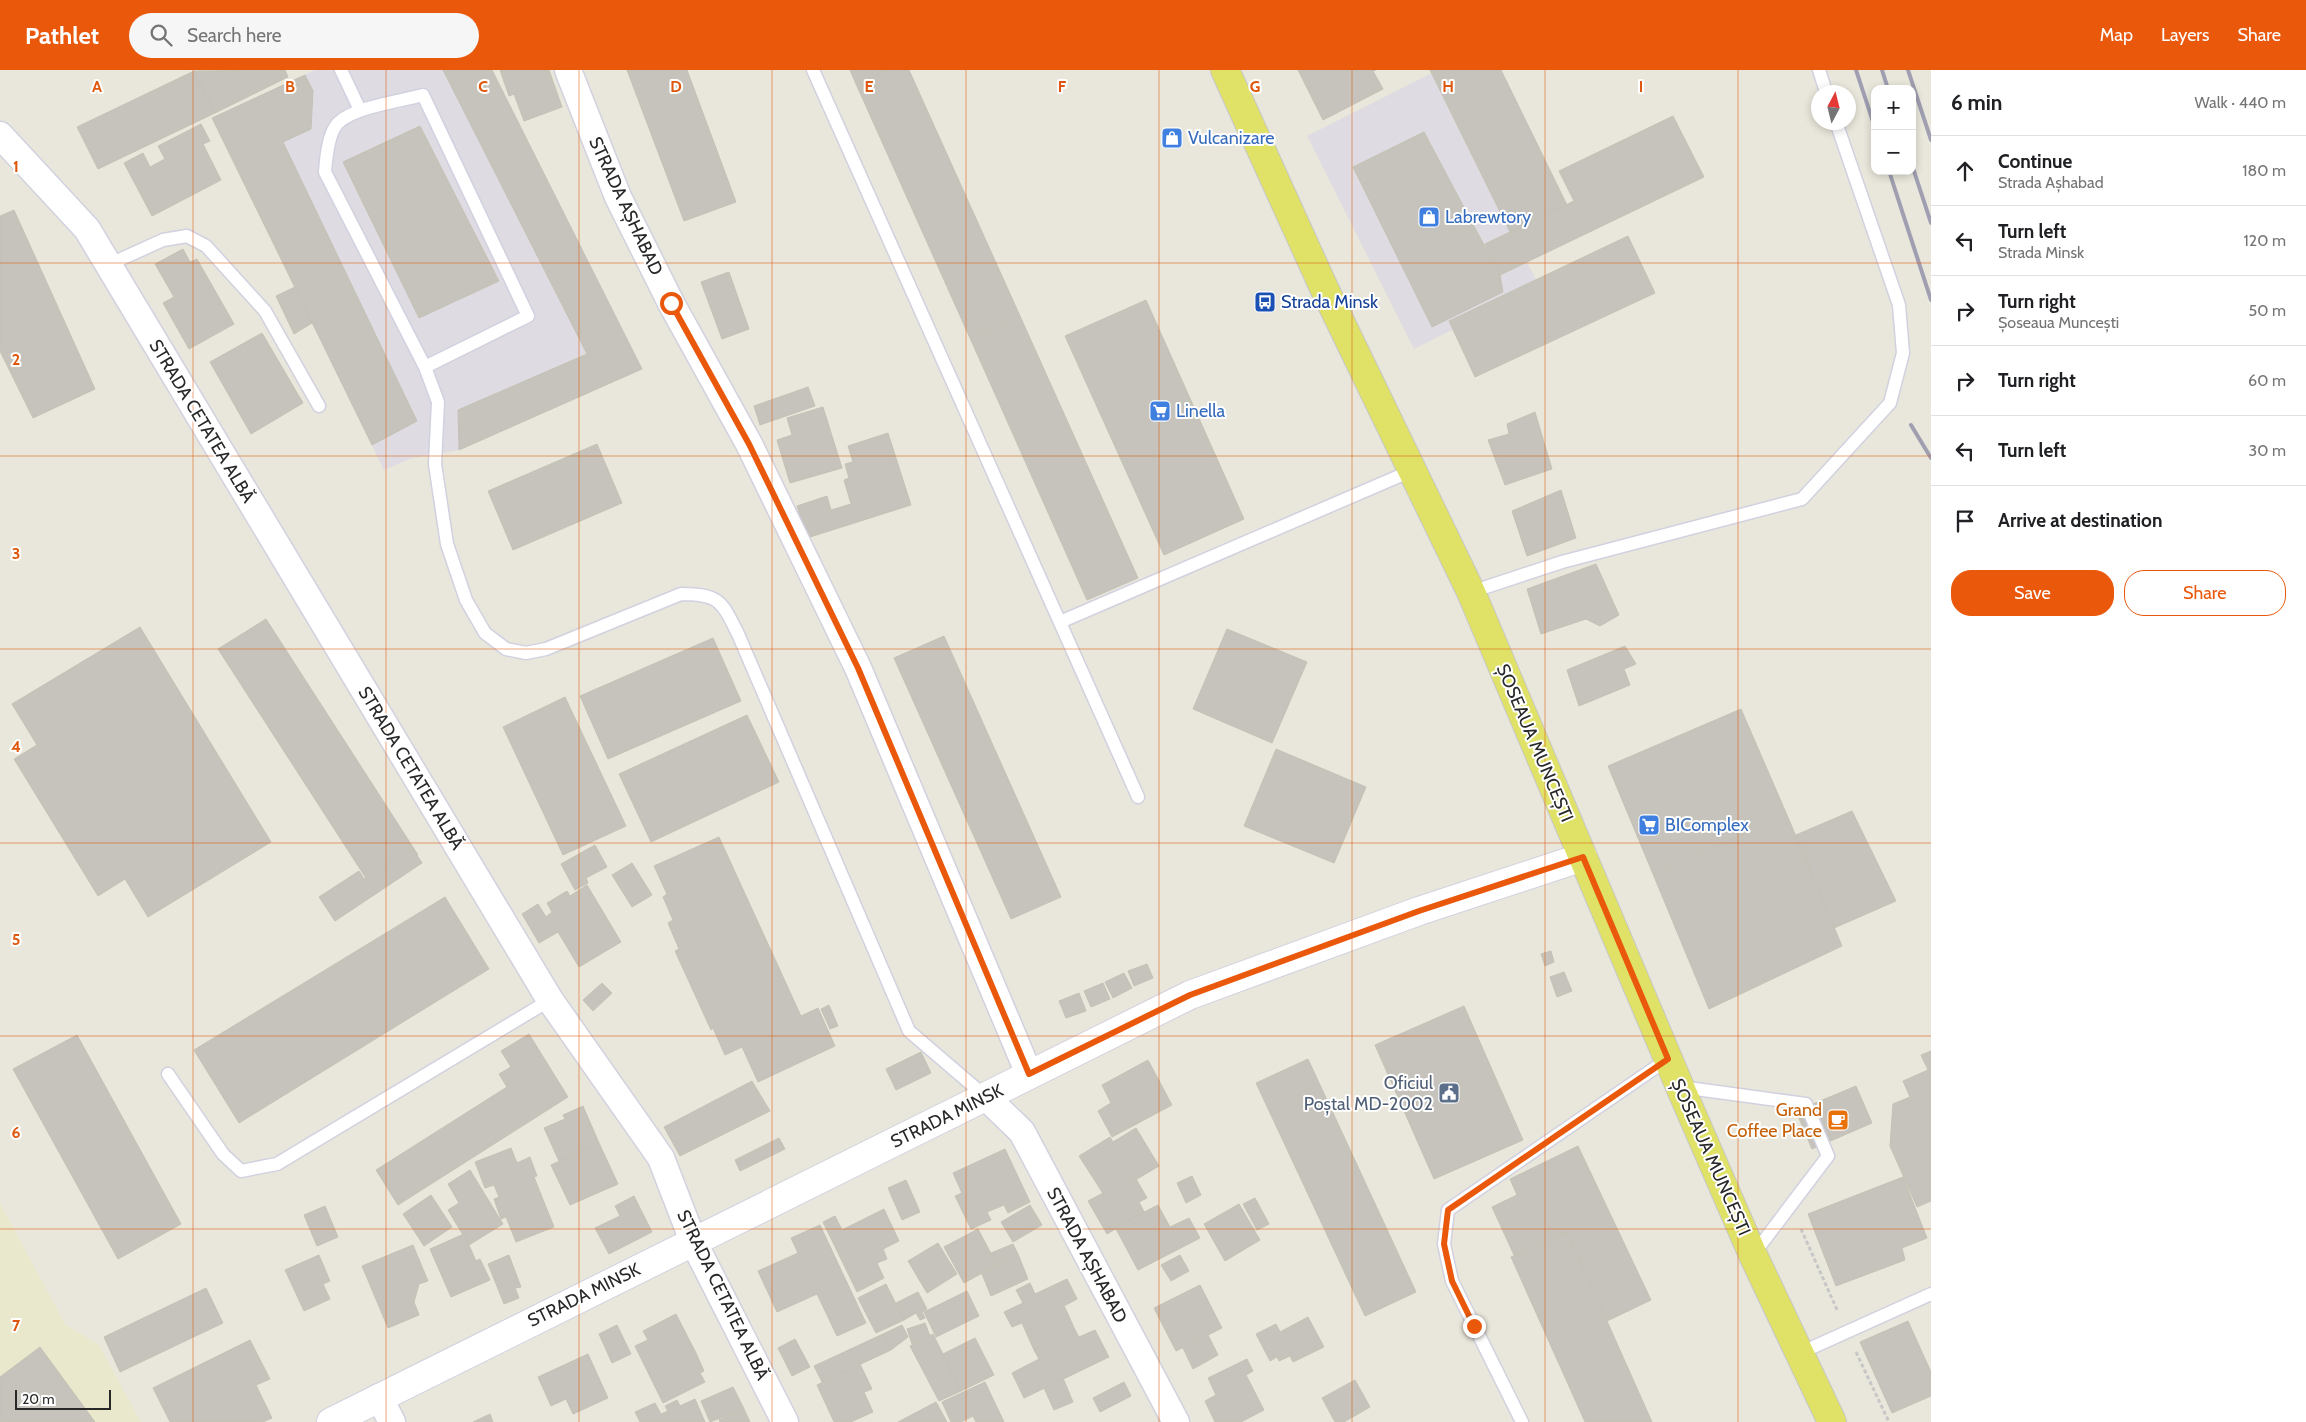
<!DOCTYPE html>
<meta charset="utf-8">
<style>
:root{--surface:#fff;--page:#f6f6f6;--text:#202124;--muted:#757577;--line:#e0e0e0;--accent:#ea580c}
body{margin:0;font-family:Cabin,sans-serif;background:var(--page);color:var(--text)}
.controls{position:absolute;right:15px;top:15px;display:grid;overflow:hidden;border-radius:10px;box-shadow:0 2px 8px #0003}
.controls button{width:45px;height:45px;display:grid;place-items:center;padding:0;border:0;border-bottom:1px solid var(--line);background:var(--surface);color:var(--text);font:25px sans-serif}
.compass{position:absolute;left:1811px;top:15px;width:45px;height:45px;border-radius:50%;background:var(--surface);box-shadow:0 2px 8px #0003;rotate:7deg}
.scale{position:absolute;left:15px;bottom:12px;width:96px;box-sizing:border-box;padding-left:5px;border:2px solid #282828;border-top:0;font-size:14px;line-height:18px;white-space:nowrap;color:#282828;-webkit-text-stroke:4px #fff;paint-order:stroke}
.stop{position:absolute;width:15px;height:15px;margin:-11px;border:4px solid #ea580c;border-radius:50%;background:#fff}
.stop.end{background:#ea580c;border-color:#fff;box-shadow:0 1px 5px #0008}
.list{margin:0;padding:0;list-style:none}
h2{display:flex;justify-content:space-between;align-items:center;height:65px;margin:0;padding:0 20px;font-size:21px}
h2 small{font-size:16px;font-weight:400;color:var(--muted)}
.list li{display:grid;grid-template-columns:32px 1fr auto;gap:15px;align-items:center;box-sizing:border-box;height:70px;padding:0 20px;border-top:1px solid var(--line)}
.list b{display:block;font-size:19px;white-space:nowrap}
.list p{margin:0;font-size:16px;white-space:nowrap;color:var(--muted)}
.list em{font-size:16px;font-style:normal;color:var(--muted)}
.actions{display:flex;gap:10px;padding:15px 20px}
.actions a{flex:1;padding:11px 0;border:1px solid var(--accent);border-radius:20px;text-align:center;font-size:18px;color:var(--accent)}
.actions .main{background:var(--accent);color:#fff}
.icon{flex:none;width:28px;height:28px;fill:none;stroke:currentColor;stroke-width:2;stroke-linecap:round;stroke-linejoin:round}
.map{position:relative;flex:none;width:1931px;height:1352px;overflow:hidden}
header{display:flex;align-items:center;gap:30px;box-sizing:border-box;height:70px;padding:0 25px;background:var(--accent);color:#fff}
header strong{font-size:24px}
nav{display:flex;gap:28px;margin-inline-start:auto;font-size:18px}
.search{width:350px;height:45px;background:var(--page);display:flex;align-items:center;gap:12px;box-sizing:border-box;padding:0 18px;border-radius:28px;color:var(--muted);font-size:19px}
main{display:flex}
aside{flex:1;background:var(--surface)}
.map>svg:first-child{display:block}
</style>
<header>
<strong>Pathlet</strong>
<div class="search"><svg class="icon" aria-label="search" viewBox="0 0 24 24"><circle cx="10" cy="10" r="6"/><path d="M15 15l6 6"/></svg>Search here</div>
<nav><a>Map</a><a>Layers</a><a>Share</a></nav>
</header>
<main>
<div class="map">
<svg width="1931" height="1352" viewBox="0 0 1931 1352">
<rect width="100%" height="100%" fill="#e9e7db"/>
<g fill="#dfdbe2">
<polygon points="315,0 492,0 642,299 459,380 412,388 384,400 212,48"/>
<polygon points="1432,3 1539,216 1414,279 1307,66"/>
</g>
<polygon fill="#e9e7cc" points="0,1133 65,1254 99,1275 141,1352 0,1352"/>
<g fill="#c5c3bb" stroke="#c4c2b5">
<polygon points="285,0 288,7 215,43 194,1"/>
<polygon points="443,0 492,0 642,299 459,380 458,340 587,284"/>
<polygon points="500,0 549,0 562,37 524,51 514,24 509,26"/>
<polygon points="627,0 687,0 736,132 684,151"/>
<polygon points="850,0 888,0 856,14"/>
<polygon points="888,0 909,0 1020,246 970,268 856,14"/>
<polygon points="1298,0 1376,0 1373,1 1383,19 1323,50"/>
<polygon points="1430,0 1501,0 1567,135 1510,162"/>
<polygon points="194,1 215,43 98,99 77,57"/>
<polygon points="305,5 313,21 311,59 283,72 417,351 372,375 212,48"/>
<polygon points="1673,46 1704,107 1500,205 1485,174 1574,131 1559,101"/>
<polygon points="201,54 210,71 203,74 221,110 152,146 124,93 143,83 150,97 165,89 158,76"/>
<polygon points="420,56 499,211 419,248 343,92"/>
<polygon points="1424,62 1500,205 1503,222 1432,257 1353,97"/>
<polygon points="14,140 95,319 33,348 0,281 0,146"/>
<polygon points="1628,166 1655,223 1475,307 1449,251"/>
<polygon points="183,179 190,192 197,189 234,254 189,279 163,233 174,227 155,194"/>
<polygon points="729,202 749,259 722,269 701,212"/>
<polygon points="295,217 312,253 294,264 276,226"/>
<polygon points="1146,230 1244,449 1164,485 1065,266"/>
<polygon points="1020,246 1138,508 1087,530 970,268"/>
<polygon points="262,263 303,333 251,364 210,292"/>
<polygon points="808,317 815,336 760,355 754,336"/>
<polygon points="823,337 842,398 790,413 777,370 792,365 787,348"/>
<polygon points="1535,342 1552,399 1505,415 1488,370 1509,364 1507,354"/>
<polygon points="888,363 911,435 807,468 797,436 827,426 831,440 851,434 844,410 849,408 845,394 853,392 848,376"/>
<polygon points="597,374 622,433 513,480 488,421"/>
<polygon points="1561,420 1576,468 1527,486 1512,441"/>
<polygon points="1596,494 1619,545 1600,556 1586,549 1541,564 1527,519"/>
<polygon points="266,549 418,785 371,816 218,579"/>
<polygon points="140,557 271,772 148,847 125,809 98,826 14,689 37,675 12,634"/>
<polygon points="1227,559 1307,592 1272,673 1193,639"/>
<polygon points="944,566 1061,827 1011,849 894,588"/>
<polygon points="713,568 741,631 608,689 580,626"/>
<polygon points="1625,576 1636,594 1624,599 1630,615 1579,636 1567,600"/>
<polygon points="565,627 626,756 563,785 503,657"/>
<polygon points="1741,639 1787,745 1653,804 1608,696"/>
<polygon points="747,645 779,712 651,772 619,704"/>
<polygon points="1276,679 1366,717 1334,793 1244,756"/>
<polygon points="1852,741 1896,831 1834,858 1796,765"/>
<polygon points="1787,745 1842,876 1709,939 1653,804"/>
<polygon points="719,767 801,946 818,938 835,976 758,1012 742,977 725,985 713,958 711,960 675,881 679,879 668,853 673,850 663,827 667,824 654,796"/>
<polygon points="595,775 607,797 586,808 588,813 575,820 561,794"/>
<polygon points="413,779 422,793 335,851 319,827 359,801 364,809"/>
<polygon points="632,793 652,825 632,837 612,805"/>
<polygon points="587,815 621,872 579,897 558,862 539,873 522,844 538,834 546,847 552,842 547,833 567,821 570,826"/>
<polygon points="445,827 489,899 239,1053 194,980"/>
<polygon points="1551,881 1554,892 1545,896 1541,884"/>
<polygon points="1147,894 1153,908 1134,916 1128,901"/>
<polygon points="1564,902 1572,921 1557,927 1550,907"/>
<polygon points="1124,903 1132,918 1113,928 1105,912"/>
<polygon points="602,913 612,923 593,941 583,930"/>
<polygon points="1103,913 1110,929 1091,937 1084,921"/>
<polygon points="1079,923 1086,941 1066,948 1059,931"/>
<polygon points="829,935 838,956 830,959 821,939"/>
<polygon points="1464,936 1523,1070 1434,1109 1375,975"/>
<polygon points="529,964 568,1027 398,1135 376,1100 507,1017 499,1004 511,997 501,981"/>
<polygon points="77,965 181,1154 118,1189 13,999"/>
<polygon points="1931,981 1931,1131 1917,1137 1890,1076 1893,1034 1910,1027 1903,1011 1928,1000 1921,985"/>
<polygon points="921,982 931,1003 896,1020 886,999"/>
<polygon points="1308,989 1416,1222 1365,1246 1256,1013"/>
<polygon points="1148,990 1172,1035 1112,1067 1098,1041 1111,1033 1102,1015"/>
<polygon points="752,1011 770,1041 680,1086 664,1057"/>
<polygon points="1856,1016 1872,1053 1812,1079 1796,1041"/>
<polygon points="583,1036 599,1073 559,1091 544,1058 565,1049 563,1045"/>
<polygon points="1136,1058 1159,1096 1137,1109 1135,1107 1104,1125 1079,1086 1110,1067 1113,1072"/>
<polygon points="779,1068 785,1079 740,1101 735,1090"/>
<polygon points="599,1073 618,1114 570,1135 551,1095"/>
<polygon points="1578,1076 1651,1230 1607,1251 1567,1162 1514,1185 1492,1137 1517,1125 1510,1109"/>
<polygon points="511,1078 517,1093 530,1087 537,1106 534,1107 554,1157 516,1172 506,1147 501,1149 494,1129 499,1127 494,1115 485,1118 475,1092"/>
<polygon points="1005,1079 1030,1132 1008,1143 1004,1135 987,1142 991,1150 971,1159 955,1126 962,1123 953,1103"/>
<polygon points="470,1100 503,1154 469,1175 448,1140 459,1133 448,1114"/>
<polygon points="1192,1106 1201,1125 1186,1133 1177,1113"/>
<polygon points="1135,1107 1147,1128 1139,1132 1144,1142 1107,1164 1088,1131 1103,1123 1104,1125"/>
<polygon points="1903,1107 1927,1168 1902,1178 1905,1190 1836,1216 1808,1144"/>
<polygon points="906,1110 920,1142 902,1150 888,1118"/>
<polygon points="431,1125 452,1157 424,1176 403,1144"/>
<polygon points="634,1126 652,1162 609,1184 595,1158 620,1146 615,1136"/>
<polygon points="1255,1128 1269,1154 1257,1160 1243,1134"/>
<polygon points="1239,1134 1260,1170 1225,1191 1204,1154"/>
<polygon points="1030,1135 1042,1155 1013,1172 1001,1152"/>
<polygon points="1158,1135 1170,1157 1189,1148 1200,1168 1138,1200 1115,1157"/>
<polygon points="325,1136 338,1167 317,1176 304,1145"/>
<polygon points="884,1139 899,1171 883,1179 887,1189 877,1193 884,1208 857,1222 823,1152 835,1146 842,1160"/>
<polygon points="820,1155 866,1253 837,1266 817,1224 777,1242 758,1201 798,1183 791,1168"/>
<polygon points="978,1159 997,1195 964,1213 944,1177"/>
<polygon points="1567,1162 1607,1251 1652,1352 1585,1352 1511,1187"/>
<polygon points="464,1164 476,1191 480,1189 490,1210 451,1227 430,1179"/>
<polygon points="938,1173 957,1204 927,1223 908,1191"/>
<polygon points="1013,1174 1018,1184 997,1195 991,1183"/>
<polygon points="413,1175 428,1211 419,1214 414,1232 419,1245 388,1258 362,1196"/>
<polygon points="1018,1184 1028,1209 991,1226 982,1204"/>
<polygon points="319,1185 330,1211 323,1214 330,1229 304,1241 285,1200"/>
<polygon points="509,1185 521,1217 515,1218 519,1228 504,1234 488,1194"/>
<polygon points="1180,1185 1189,1201 1171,1211 1161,1195"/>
<polygon points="1067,1209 1077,1229 1064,1236 1067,1242 1026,1262 1022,1253 1012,1257 1004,1242 1023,1233 1016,1220 1030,1213 1035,1224"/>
<polygon points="886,1214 904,1250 876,1263 858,1228"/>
<polygon points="1200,1215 1222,1258 1176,1281 1154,1238"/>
<polygon points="206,1218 223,1253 120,1302 104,1267"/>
<polygon points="967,1221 979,1246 936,1267 924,1242"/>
<polygon points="918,1222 927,1239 922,1242 925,1248 920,1250 916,1243 904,1250 896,1233"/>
<polygon points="1067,1242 1075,1260 1034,1280 1026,1262"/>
<polygon points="676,1244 696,1283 704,1301 700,1303 705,1312 663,1333 635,1276 648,1270 643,1261"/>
<polygon points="1308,1247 1324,1277 1293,1292 1290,1286 1279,1291 1277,1287 1270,1291 1256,1264 1276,1254 1280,1262"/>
<polygon points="1908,1251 1931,1302 1931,1326 1892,1343 1860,1272"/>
<polygon points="925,1253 930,1266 912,1274 907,1259"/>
<polygon points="617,1255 631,1284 612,1293 599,1264"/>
<polygon points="902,1255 908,1267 891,1280 883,1264"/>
<polygon points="1075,1260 1079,1267 1095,1260 1109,1287 1024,1328 1012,1303 1039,1289 1034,1280"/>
<polygon points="883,1264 891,1280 822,1312 814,1296"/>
<polygon points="933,1264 961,1321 939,1331 910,1276"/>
<polygon points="1208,1265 1218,1285 1193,1299 1183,1278"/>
<polygon points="975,1268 994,1305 961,1321 943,1284"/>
<polygon points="795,1269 810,1297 792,1306 778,1278"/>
<polygon points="250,1270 270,1309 256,1315 272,1348 263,1352 170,1352 153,1318"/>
<polygon points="40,1277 95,1352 0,1352 0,1307"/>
<polygon points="588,1284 608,1328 573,1344 566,1329 551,1336 538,1307"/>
<polygon points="1247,1289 1253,1301 1246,1305 1264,1340 1241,1352 1215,1352 1205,1331 1216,1325 1208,1308"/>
<polygon points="860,1294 872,1319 864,1322 873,1342 851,1352 834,1352 817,1315"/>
<polygon points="1063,1308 1073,1332 1054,1340 1044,1318"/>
<polygon points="1355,1310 1370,1337 1344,1352 1335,1352 1322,1328"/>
<polygon points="985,1312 1004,1352 976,1352 973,1346 961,1352 951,1352 942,1332"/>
<polygon points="1124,1312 1131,1326 1100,1342 1093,1328"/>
<polygon points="733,1317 744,1339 710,1352 701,1331"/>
<polygon points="695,1329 705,1352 640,1352 635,1342 655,1333 661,1344 668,1341 665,1336 677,1330 680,1336"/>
<polygon points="936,1332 947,1352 898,1352"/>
<polygon points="744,1339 750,1352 720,1352 719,1350"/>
<polygon points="490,1344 493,1352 473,1352"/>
</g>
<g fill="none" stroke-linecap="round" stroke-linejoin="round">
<g stroke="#d1d1e0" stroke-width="15">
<g id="service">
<polyline points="341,0 360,40"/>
<polyline points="813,0 1138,727"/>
<polyline points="1819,0 1826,22"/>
<polyline points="108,195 163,170 187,166 206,176 265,241 319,336"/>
<path d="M425,297L528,246L423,25C401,31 354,37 338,53C328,63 326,89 325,102L425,297L438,332L435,394L447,474L466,530L485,563L506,579L526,583L546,579L681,524C720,524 722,532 738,564L909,961L986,1027"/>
<polyline points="1471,522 1562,492 1802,429 1890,333 1903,283 1899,235 1836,52"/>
<polyline points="1060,552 1411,401"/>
<polyline points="168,1004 223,1084 241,1101 277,1094 550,930"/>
<polyline points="1681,1017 1806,1034 1828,1086 1753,1185"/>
<polyline points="1800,1283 1931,1224"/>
<polyline points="1522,1352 1452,1211 1444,1174 1448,1140 1668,989"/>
</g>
</g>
<g stroke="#d1d1e0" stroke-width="29">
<g id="minor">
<polyline points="568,0 618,127 671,233 749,374 858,598 1029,1004"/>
<polyline points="0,65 87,159 550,930 661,1088 693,1171 785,1352"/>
<polyline points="986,1027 1022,1062 1176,1352"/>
<polyline points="379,1327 392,1352"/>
</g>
</g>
<g stroke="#d1d1e0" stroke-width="30">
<polyline id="tertiary" points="331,1352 1190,925 1419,841 1583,787"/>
</g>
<g stroke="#c7c7c7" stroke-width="30">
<polyline id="primary" points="1225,0 1324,218 1471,522 1680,1017 1753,1185 1832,1352"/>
</g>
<g stroke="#c7c7c7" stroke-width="3" stroke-dasharray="4 2.5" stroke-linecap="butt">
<polyline points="1801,1159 1838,1242"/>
<polyline points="1856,1282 1889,1352"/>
</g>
<use href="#service" stroke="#fff" stroke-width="12"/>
<use href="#minor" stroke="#fff" stroke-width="26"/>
<use href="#tertiary" stroke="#fff" stroke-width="28"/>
<use href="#primary" stroke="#e0e268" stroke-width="28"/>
<g stroke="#a09fb1" stroke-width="4">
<polyline points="1856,0 1875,58"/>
<polyline points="1882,0 1888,19"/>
<polyline points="1908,0 1931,70"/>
<polyline points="1912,95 1931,153"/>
<polyline points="1889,101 1931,230"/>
<polyline points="1911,355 1931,388"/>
</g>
</g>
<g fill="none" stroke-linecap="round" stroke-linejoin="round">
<polyline stroke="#ea580c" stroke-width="6" points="671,233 749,374 858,598 1029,1004 1190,925 1419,841 1583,787 1668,989 1448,1140 1444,1174 1452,1211 1474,1256"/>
</g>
<path fill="none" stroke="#de570d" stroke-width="1" stroke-opacity="0.55" d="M193,0V1352M386,0V1352M579,0V1352M772,0V1352M966,0V1352M1159,0V1352M1352,0V1352M1545,0V1352M1738,0V1352M0,193H1931M0,386H1931M0,579H1931M0,773H1931M0,966H1931M0,1159H1931"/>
<defs>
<g id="shop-square" transform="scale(1.125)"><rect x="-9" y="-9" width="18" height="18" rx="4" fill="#3f7fe0" stroke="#fff"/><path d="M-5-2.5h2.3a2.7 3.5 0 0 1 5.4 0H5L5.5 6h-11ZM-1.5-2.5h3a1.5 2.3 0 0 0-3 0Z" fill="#fff"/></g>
<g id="bus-square" transform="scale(1.125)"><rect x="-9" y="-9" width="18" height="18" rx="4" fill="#1a4fb4" stroke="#fff"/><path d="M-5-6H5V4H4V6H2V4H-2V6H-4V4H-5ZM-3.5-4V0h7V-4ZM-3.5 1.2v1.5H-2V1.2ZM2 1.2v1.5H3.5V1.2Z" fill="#fff"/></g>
<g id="supermarket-square" transform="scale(1.125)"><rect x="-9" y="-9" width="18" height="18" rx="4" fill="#3f7fe0" stroke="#fff"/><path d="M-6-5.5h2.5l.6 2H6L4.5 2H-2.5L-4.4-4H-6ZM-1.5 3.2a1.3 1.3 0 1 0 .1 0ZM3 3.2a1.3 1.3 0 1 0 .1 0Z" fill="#fff"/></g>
<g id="civic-square" transform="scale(1.125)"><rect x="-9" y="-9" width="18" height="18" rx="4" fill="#5c6f8a" stroke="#fff"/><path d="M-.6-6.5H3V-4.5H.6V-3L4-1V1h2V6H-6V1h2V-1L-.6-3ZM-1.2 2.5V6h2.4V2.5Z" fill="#fff"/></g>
<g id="cafe-square" transform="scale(1.125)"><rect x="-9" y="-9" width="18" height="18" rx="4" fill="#e8710a" stroke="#fff"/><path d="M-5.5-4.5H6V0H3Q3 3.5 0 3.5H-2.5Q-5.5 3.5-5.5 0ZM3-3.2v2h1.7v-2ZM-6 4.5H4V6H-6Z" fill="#fff"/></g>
</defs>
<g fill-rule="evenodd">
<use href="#shop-square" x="1172" y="68"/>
<use href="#shop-square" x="1429" y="147"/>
<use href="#bus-square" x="1265" y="232"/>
<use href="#supermarket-square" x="1160" y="341"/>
<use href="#supermarket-square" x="1649" y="755"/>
<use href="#civic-square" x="1449" y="1023"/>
<use href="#cafe-square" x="1838" y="1050"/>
</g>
<g text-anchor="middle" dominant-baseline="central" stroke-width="4" stroke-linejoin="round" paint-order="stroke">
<g font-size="18" fill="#366cbe" stroke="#fff" text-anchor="start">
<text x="1188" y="68">Vulcanizare</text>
<text x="1445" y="147">Labrewtory</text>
<text x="1176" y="341">Linella</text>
<text x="1665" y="755">BIComplex</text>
</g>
<g font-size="18" fill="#282828" stroke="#fff">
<text transform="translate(626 136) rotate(65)">STRADA AȘHABAD</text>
<text transform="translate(202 351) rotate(59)">STRADA CETATEA ALBĂ</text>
<text transform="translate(1535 673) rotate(67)">ȘOSEAUA MUNCEȘTI</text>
<text transform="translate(411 698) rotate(59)">STRADA CETATEA ALBĂ</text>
<text transform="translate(947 1046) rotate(-26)">STRADA MINSK</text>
<text transform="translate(1711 1087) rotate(66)">ȘOSEAUA MUNCEȘTI</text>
<text transform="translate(1087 1185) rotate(62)">STRADA AȘHABAD</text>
<text transform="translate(584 1225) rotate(-26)">STRADA MINSK</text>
<text transform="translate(723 1225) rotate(64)">STRADA CETATEA ALBĂ</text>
</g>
<g font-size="18" fill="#164399" stroke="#fff" text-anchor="start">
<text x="1281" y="232">Strada Minsk</text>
</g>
<g font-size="18" fill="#4e5e75" stroke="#fff" text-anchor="end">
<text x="1433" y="1013">Oficiul<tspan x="1433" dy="21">Poștal MD-2002</tspan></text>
</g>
<g font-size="18" fill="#c56008" stroke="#fff" text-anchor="end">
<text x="1822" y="1040">Grand<tspan x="1822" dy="21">Coffee Place</tspan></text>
</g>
</g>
<g font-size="16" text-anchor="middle" font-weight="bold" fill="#de570d" stroke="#fff" stroke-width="4" stroke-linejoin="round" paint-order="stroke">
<text x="97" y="22">A</text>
<text x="290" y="22">B</text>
<text x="483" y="22">C</text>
<text x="676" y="22">D</text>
<text x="869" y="22">E</text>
<text x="1062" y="22">F</text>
<text x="1255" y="22">G</text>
<text x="1448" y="22">H</text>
<text x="1641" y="22">I</text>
<text x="16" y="102">1</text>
<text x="16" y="295">2</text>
<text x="16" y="489">3</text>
<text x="16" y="682">4</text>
<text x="16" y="875">5</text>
<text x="16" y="1068">6</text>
<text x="16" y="1261">7</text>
</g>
</svg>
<div class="controls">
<button>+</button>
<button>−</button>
</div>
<svg class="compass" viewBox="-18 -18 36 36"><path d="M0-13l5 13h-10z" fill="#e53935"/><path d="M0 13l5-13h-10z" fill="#757577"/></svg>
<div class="scale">20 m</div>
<div class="stop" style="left:671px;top:233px"></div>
<div class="stop end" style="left:1474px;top:1256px"></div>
</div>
<aside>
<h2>6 min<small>Walk · 440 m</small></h2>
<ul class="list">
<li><svg class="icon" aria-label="ahead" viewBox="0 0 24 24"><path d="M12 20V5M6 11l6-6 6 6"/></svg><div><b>Continue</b><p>Strada Așhabad</p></div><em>180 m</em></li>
<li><svg class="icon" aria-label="left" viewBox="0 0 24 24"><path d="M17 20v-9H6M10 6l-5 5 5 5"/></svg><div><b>Turn left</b><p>Strada Minsk</p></div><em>120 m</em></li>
<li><svg class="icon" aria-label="right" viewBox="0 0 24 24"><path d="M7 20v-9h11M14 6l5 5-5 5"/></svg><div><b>Turn right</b><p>Șoseaua Muncești</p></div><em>50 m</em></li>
<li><svg class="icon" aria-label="right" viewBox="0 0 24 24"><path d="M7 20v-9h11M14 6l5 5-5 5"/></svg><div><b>Turn right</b></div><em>60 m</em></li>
<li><svg class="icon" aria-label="left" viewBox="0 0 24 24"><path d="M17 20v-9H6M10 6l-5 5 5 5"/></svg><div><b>Turn left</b></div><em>30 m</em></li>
<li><svg class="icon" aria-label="arrive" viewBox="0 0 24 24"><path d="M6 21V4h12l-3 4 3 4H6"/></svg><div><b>Arrive at destination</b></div></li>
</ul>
<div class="actions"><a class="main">Save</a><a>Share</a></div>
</aside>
</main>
